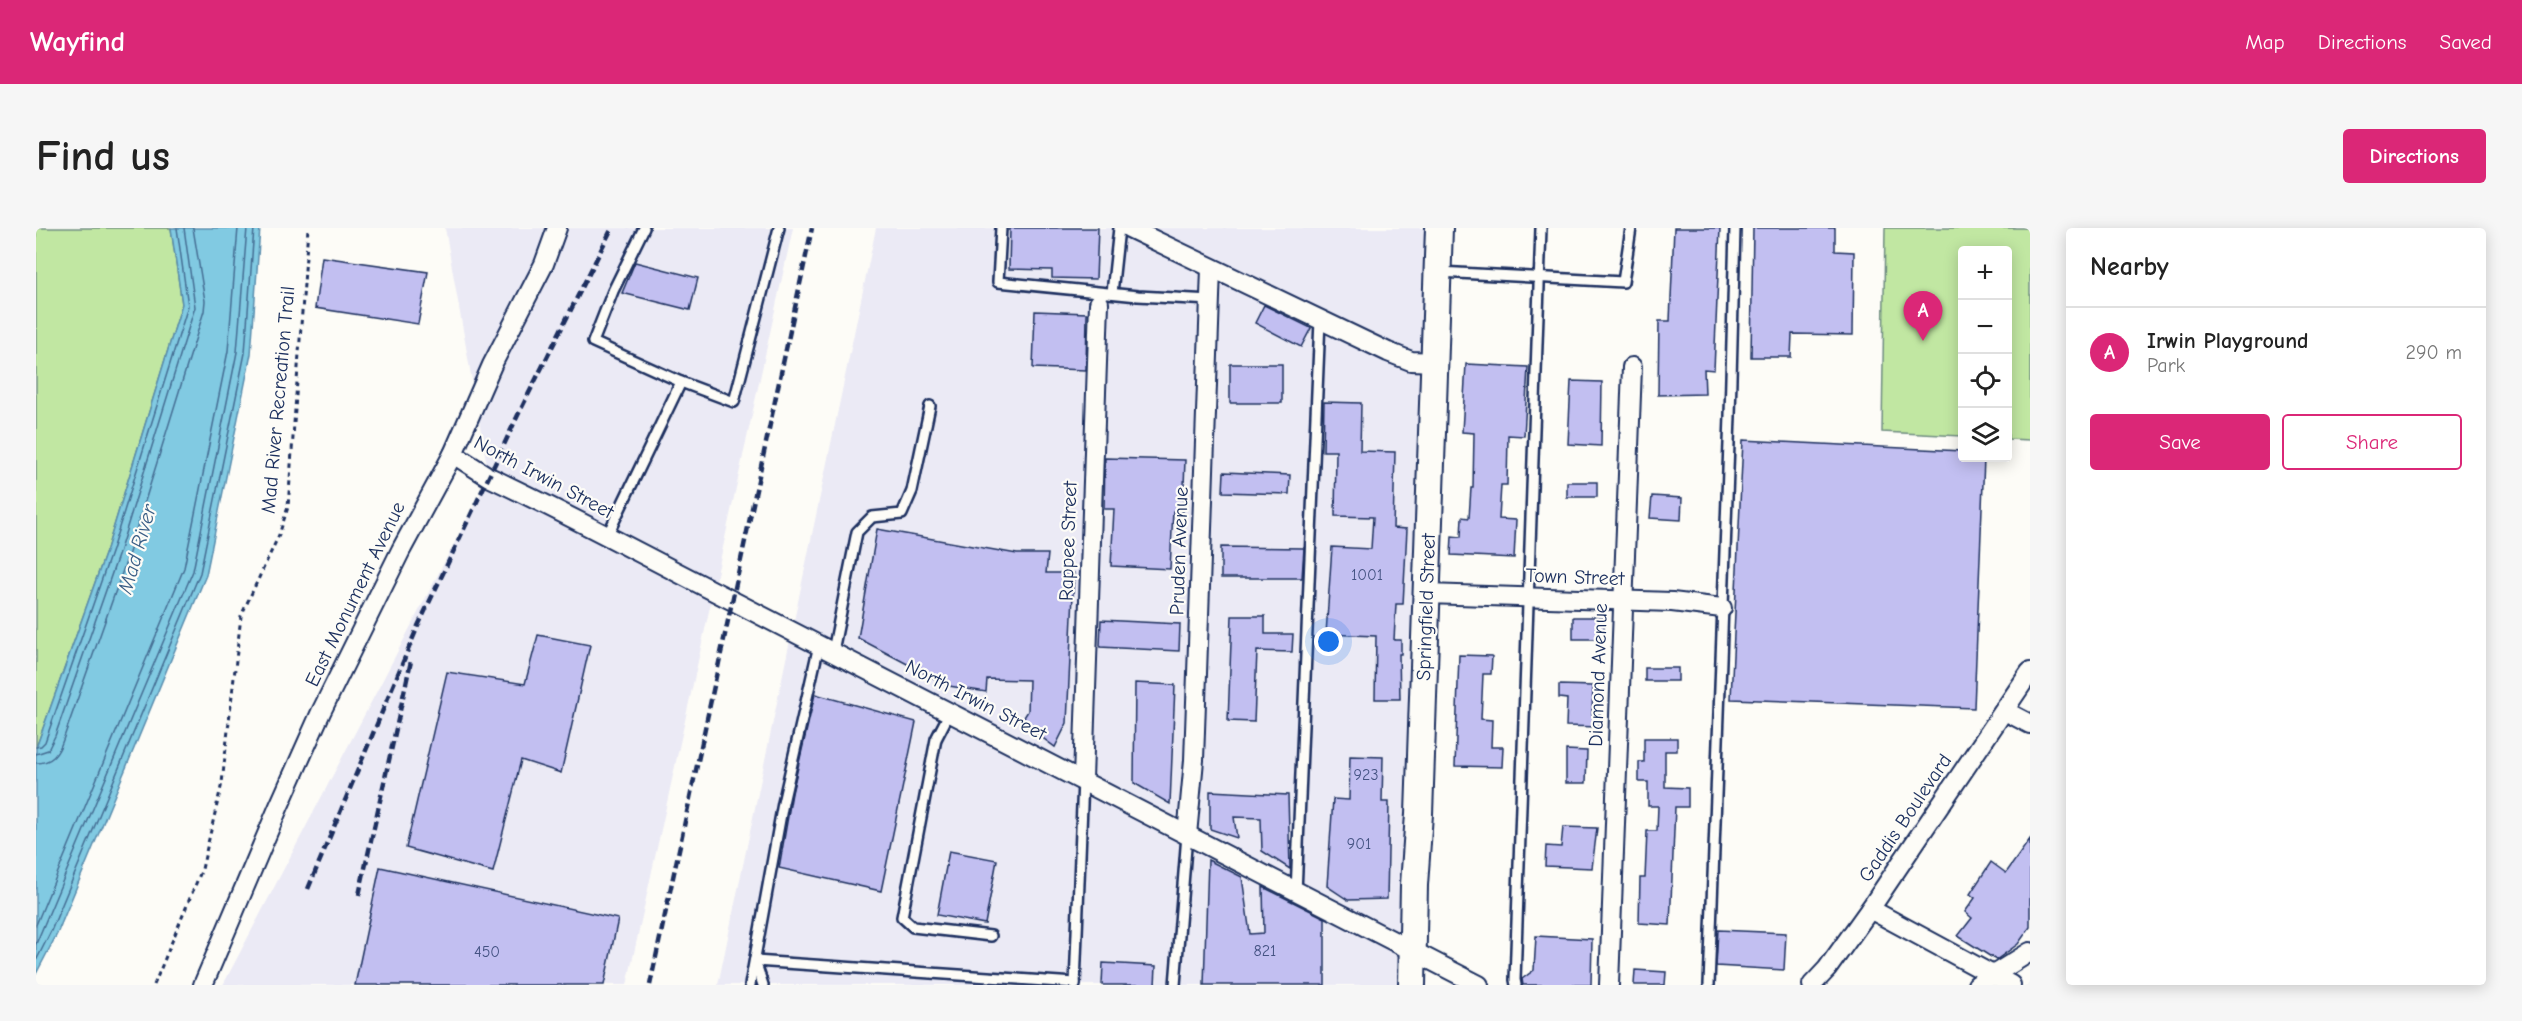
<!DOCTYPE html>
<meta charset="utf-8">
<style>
:root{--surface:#fff;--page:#f6f6f6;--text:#222;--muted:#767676;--line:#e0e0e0;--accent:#db2777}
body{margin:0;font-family:"Comic Neue",sans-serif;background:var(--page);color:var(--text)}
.controls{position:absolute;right:18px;top:18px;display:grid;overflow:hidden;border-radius:6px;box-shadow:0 3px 15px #0003}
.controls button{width:54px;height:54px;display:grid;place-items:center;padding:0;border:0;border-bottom:2px solid var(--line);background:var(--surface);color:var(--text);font:30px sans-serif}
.you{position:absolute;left:1293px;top:414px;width:21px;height:21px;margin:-15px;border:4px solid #fff;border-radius:50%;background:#1a73e8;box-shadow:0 0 0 9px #1a73e833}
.badge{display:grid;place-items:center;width:39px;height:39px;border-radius:50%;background:var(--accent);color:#fff;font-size:20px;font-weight:700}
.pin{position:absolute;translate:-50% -50px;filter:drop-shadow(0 2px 3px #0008)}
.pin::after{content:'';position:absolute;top:32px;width:21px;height:18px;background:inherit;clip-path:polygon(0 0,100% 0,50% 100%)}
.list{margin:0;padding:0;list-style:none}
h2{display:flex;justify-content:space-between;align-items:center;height:78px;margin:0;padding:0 24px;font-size:26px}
h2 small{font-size:20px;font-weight:400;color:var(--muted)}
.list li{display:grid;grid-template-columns:39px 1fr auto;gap:18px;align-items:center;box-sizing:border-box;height:90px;padding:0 24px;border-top:2px solid var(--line)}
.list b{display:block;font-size:22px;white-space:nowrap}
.list p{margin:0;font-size:20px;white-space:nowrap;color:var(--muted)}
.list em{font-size:20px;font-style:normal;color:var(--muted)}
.actions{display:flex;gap:12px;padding:18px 24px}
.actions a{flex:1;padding:14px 0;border:2px solid var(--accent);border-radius:6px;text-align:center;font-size:21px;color:var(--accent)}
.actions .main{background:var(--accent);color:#fff}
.icon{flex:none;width:33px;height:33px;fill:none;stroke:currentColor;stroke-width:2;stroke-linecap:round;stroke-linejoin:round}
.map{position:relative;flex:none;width:1994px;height:757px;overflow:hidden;border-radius:6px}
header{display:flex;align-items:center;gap:36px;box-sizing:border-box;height:84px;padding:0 30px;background:var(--accent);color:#fff}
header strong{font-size:28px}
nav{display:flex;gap:33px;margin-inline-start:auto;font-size:21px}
.intro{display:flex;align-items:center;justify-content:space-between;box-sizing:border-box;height:144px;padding:0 36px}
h1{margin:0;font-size:42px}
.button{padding:15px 27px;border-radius:6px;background:var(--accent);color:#fff;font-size:21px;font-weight:700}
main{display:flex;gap:36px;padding:0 36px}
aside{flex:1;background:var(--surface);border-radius:6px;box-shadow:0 3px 15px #0003}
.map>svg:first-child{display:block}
</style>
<header>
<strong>Wayfind</strong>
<nav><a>Map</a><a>Directions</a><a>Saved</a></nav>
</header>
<div class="intro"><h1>Find us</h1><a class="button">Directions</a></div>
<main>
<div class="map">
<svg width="1994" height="757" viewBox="0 0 1994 757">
<rect width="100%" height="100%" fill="#fdfcf7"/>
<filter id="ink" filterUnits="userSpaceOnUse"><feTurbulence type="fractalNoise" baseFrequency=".0167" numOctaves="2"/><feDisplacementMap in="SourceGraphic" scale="12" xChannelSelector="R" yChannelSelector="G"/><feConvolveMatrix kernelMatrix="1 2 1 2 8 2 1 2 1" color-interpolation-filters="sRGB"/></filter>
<g filter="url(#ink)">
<g fill="#ebeaf5">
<polygon points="409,0 757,0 591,757 187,757 453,249"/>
<polygon points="840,0 1403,0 1368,757 682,757"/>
</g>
<g fill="#c1e7a2" stroke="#6e8b80" stroke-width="1.5">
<polygon points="0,0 135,0 146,76 71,321 0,520"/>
<polygon points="1849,0 1994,0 1994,212 1972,211 1972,22 1926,22 1926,208 1846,204"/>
</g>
<polygon fill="#81cae2" stroke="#588cad" stroke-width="1.5" points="135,0 224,0 215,126 170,347 21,706 0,746 0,520 71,321 146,76"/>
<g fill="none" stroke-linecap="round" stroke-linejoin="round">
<g stroke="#446d93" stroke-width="1.5">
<polyline points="0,519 5,518 9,514 76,322 152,78 141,0"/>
<polyline points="0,526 12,522 19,508 83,325 159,79 148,0"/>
<path d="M0,535C16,535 22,526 27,512L92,328L168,83L169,73L157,0"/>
<polyline points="0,697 148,340 192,123 202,0"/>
<polyline points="0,716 157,343 201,124 211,0"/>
<polyline points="0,733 15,703 164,345 209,125 218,0"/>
</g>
</g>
<g fill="#c2bff1" stroke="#1b2f5e" stroke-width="1.5">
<polygon points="974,0 1062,0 1060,51 1016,50 1016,42 973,41"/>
<polygon points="1638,0 1684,0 1678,142 1668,141 1669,166 1622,167 1623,93 1634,93"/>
<polygon points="1717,0 1799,0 1799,23 1818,24 1817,107 1756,106 1755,129 1715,129"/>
<polygon points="286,29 392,44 382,96 279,80"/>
<polygon points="599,34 662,50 654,82 586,65"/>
<polygon points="1228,77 1275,100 1265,119 1219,95"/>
<polygon points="999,83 1051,85 1050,142 997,140"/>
<rect x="1194" y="136" width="52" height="39"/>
<polygon points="1430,136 1492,139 1488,208 1472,207 1471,257 1465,257 1463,291 1480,292 1478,330 1415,327 1416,308 1425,309 1426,289 1433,290 1435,260 1437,260 1438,205 1426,204"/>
<polygon points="1535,153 1566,154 1565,218 1532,216"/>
<polygon points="1288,174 1325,175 1324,223 1359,224 1357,300 1371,301 1367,376 1360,376 1358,412 1365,412 1365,426 1363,426 1364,471 1339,471 1340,408 1290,406 1296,319 1335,321 1337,289 1299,288 1300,223 1287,223"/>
<polygon points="1707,212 1926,223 1926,230 1948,230 1938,480 1695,471"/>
<polygon points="1069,230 1149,232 1147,283 1137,283 1134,341 1075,338 1078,281 1068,281"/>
<polygon points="1188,244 1254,247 1253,266 1187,264"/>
<rect x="1531" y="254" width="30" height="15"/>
<polygon points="1616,268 1646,270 1645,292 1614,290"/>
<polygon points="841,301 981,326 1012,326 1010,345 1038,345 1031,495 1019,519 985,494 992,483 993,452 951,451 950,464 913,458 822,410"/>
<polygon points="1185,319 1268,320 1266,350 1185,350"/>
<polygon points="1196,388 1229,388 1229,406 1257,406 1256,424 1221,423 1218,494 1192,493"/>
<rect x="1537" y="389" width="31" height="22"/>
<polygon points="1065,392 1144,396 1143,423 1064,419"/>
<polygon points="502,407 554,417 525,545 485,532 457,644 370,620 411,444 489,456"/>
<polygon points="1423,427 1456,428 1455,446 1447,446 1445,491 1456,492 1455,519 1467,519 1466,539 1419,538"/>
<rect x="1609" y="440" width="33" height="13"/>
<polygon points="1099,455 1139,457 1134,576 1098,555"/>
<polygon points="1523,457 1557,458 1556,486 1564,486 1563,499 1530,498 1531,471 1523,470"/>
<polygon points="779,466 880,494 845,663 743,640 756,565"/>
<polygon points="1608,510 1641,510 1641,523 1629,523 1629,559 1652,560 1652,579 1639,579 1634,697 1603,695 1604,650 1609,650 1611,603 1621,603 1622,578 1612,578 1612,554 1603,554 1603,534 1608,534"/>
<polygon points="1530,522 1551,523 1550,555 1530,555"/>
<polygon points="1314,528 1347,529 1346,574 1353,574 1351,671 1312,672 1291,658 1297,571 1313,572"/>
<polygon points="1174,563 1252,567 1254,641 1226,623 1225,590 1198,589 1201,610 1174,601"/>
<polygon points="1527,599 1561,600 1556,640 1509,638 1510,618 1525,619"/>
<polygon points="1994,611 1994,699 1982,716 1960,732 1922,708 1936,690 1929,684 1939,670 1934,666 1955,634 1970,645"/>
<polygon points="913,623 961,632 949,696 901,687"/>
<polygon points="1172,632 1206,649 1214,706 1228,705 1227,659 1289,690 1289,757 1168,757"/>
<polygon points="344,639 582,691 568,757 319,757"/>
<polygon points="1682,702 1750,705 1748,742 1680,738"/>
<polygon points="1500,708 1556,711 1555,757 1487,757 1486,751 1498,742"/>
<polygon points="1067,735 1120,738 1119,757 1066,757"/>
<polygon points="1599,742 1630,744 1629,757 1598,757"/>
</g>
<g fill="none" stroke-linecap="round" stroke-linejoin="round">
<g stroke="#1b2f5e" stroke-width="14">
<g id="lane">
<polyline points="608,0 577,63 557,114 645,154"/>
<polyline points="965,0 962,54 1102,68 1175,72"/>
<polyline points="1403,44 1587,54 1595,0"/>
<polyline points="1076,65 1083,0"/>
<polyline points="571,308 645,154 698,174 743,0"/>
<polyline points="797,423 821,304 836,289 866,286 876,263 894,178"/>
<polyline points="914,484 900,511 866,689 877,699 955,708"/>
<polyline points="1260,665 1284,92"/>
<polyline points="714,757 747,575 783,417"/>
<polyline points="727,757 719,733 1039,755"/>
<polyline points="1039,757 1047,551"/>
<polyline points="1139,757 1151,607"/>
<polyline points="1480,757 1479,752 1505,0"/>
<polyline points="1673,757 1694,188 1699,0"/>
</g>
</g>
<g stroke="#1b2f5e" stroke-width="22">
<g id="street">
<polyline points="1093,0 1352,124 1375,133 1399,134"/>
<path d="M417,226L453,249C536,288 616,332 697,373C947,500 1194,630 1443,757"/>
<polyline points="1391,366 1636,374 1686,380"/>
<polyline points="1969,483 1994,496"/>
<polyline points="1047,551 1063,75"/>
<polyline points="1151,607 1158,532 1175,40"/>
<polyline points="1834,681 1975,757"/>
<polyline points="167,757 243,578 285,484 365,322 417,226 456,137 508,36 521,0"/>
<polyline points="1573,757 1596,139"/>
<polyline points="1776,757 1791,741 1834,681 1994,444"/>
<polyline points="1941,757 1994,724"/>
</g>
</g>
<g stroke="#1b2f5e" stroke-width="30">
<polyline id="secondary" points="1376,757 1378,657 1383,586 1403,0"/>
</g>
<polyline stroke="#1b2f5e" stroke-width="3" stroke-dasharray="4.5 4.5" stroke-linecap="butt" points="118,757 166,641 186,555 205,388 243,307 252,279 272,0"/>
<use href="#lane" stroke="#fdfcf7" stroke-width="9"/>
<use href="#street" stroke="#fdfcf7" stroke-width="18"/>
<use href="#secondary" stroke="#fdfcf7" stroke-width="26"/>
<g stroke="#1b2f5e" stroke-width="4.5" stroke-dasharray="9 4.5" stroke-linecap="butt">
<polyline points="272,661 382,398 483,185 576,0"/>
<polyline points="323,667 375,433"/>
<polyline points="614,757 776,0"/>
</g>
</g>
</g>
<g text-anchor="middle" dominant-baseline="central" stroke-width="4.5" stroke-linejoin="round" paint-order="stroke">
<g font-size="16" fill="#455383">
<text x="1331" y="347">1001</text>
<text x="1330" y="547">923</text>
<text x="1323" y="616">901</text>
<text x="1229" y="723">821</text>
<text x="451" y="724">450</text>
</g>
<g font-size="20" fill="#1b2f5e" stroke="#fdfcf7">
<text transform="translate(242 172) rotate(-85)">Mad River Recreation Trail</text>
<text transform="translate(508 249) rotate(28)">North Irwin Street</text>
<text transform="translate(1032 313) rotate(-88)">Rappee Street</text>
<text transform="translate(1143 323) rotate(-88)">Pruden Avenue</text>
<text transform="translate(1539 349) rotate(2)">Town Street</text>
<text transform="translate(319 366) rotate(-64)">East Monument Avenue</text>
<text transform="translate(1390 379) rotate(-88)">Springfield Street</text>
<text transform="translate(1562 447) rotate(-88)">Diamond Avenue</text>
<text transform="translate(940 472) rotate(27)">North Irwin Street</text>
<text transform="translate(1869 590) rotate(-56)">Gaddis Boulevard</text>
</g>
<g font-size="21" font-style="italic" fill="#3a5e86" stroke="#fdfcf7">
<text transform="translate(101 321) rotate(-74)">Mad River</text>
</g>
</g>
</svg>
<div class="controls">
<button>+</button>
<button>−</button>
<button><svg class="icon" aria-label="locate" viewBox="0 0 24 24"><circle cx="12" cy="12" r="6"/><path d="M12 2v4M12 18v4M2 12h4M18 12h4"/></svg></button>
<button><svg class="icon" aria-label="layers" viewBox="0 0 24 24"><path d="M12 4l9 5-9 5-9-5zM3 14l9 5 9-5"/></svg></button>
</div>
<div class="you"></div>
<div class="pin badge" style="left:1887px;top:113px">A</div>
</div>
<aside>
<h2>Nearby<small></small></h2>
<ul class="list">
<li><span class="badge">A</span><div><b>Irwin Playground</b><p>Park</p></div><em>290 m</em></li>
</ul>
<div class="actions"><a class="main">Save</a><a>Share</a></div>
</aside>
</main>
